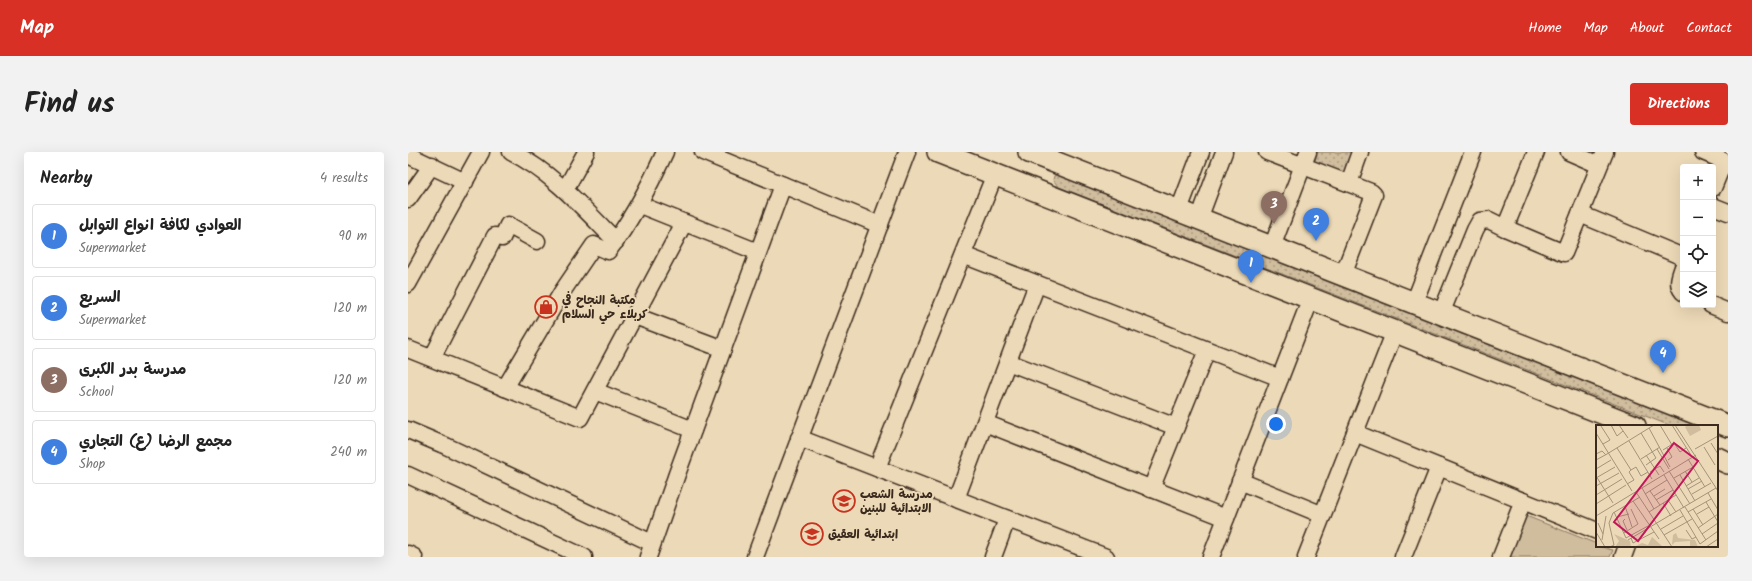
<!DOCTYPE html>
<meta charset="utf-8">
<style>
:root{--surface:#fff;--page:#f2f2f2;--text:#222;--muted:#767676;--line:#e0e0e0;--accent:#d93025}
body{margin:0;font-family:Kalam,"Playpen Sans Arabic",sans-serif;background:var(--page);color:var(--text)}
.controls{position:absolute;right:12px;top:12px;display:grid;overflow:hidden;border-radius:4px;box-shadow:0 4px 16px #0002}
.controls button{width:36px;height:36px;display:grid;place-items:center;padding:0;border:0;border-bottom:1px solid var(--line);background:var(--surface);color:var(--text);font:20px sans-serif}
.you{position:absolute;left:868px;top:272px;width:14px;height:14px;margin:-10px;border:3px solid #fff;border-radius:50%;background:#1a73e8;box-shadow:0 0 0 6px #1a73e833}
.badge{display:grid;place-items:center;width:26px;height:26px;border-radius:50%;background:var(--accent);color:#fff;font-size:13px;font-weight:700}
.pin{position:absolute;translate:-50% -33px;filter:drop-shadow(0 1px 2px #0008)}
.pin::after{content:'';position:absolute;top:21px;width:14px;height:12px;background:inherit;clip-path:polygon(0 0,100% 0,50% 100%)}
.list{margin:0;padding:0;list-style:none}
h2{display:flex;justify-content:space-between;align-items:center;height:52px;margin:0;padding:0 16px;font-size:17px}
h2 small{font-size:13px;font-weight:400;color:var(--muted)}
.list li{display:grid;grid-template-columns:26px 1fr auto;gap:12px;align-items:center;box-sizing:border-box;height:64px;margin:0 8px 8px;padding:0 8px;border:1px solid var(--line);border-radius:4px}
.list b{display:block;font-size:15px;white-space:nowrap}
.list p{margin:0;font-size:13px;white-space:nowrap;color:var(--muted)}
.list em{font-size:13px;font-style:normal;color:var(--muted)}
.icon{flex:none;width:22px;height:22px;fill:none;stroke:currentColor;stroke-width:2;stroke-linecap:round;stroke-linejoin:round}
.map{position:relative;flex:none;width:1320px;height:405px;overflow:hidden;border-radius:4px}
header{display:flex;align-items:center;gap:24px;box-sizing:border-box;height:56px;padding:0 20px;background:var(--accent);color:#fff}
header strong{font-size:19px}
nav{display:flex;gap:22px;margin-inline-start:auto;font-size:14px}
.intro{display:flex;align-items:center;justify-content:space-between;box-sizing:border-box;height:96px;padding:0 24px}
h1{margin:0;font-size:28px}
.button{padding:10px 18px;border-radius:4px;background:var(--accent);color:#fff;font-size:14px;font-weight:700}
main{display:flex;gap:24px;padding:0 24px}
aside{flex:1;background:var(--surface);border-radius:4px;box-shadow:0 4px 16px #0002}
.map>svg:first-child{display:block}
</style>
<header>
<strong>Map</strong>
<nav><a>Home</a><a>Map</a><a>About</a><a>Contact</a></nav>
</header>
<div class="intro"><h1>Find us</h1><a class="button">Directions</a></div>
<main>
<aside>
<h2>Nearby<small>4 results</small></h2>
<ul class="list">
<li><span class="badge" style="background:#3f7fe0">1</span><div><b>العوادي لكافة انواع التوابل</b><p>Supermarket</p></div><em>90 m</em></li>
<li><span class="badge" style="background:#3f7fe0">2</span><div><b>السريع</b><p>Supermarket</p></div><em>120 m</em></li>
<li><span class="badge" style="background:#8d6e63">3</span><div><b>مدرسة بدر الكبرى</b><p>School</p></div><em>120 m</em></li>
<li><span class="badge" style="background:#3f7fe0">4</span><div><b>مجمع الرضا (ع) التجاري</b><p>Shop</p></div><em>240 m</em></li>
</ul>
</aside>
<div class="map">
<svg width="1320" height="405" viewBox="0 0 1320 405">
<defs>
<pattern id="grass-dots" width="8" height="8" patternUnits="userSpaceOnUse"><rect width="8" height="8" fill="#d0bd9e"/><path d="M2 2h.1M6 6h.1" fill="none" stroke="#aa9a80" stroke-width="1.8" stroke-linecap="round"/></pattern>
</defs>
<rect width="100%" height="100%" fill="#ecd9b7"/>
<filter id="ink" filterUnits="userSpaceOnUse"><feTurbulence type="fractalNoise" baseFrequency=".025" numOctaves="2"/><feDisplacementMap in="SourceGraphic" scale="8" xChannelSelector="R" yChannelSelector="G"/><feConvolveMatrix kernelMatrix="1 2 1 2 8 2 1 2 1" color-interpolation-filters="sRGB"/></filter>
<g filter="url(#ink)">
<g fill="url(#grass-dots)" stroke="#86745e">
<polygon points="910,0 946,0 938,22 906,11"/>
<polygon points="650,22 1280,270 1283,274 1263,274 651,35 645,28 646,24"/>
</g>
<polygon fill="#d0bd9e" stroke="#86745e" points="1118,364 1189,392 1189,394 1205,398 1202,405 1102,405"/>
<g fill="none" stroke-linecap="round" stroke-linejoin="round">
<g stroke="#3b2a1e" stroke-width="19">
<g id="minor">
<path d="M103,0C144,20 176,57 208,89"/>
<polyline points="295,0 472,73"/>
<polyline points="859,0 963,40 966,43 935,123"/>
<polyline points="1161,0 1191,13"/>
<polyline points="1295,0 1316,9 1305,36"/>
<polyline points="0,3 57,30"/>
<polyline points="941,31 952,0"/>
<polyline points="157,38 178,0"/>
<polyline points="0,47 24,13"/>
<polyline points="232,53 350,100"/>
<polyline points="1305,54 1320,60"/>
<polyline points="771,58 793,0"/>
<polyline points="1172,62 1275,105"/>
<polyline points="791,67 816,0"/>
<polyline points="1097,76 1156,101 1197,0"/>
<polyline points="864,95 900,0"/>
<polyline points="555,103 872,226"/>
<path d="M1275,115C1272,124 1268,132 1275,140"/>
<polyline points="0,132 73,0"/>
<polyline points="1006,151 1065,0"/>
<polyline points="1303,153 1320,160"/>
<polyline points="1033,162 1067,78 1072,69 1081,68 1097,76 1128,0"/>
<polyline points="227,164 315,197"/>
<polyline points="0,197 172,266 276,71"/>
<polyline points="24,206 87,84 94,86 100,73 129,89"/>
<polyline points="600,210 768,275"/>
<path d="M97,236L154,140L186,93L200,99C224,68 241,35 257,0"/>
<polyline points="187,239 285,278"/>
<polyline points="577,271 818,366"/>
<polyline points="0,278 38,294 244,391"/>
<polyline points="947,281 1189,379"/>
<polyline points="391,286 698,405"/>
<polyline points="469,316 587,22"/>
<polyline points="0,323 176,405"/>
<polyline points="832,329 915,363"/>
<polyline points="743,337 799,198"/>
<polyline points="548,347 629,132"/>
<polyline points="0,402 6,405"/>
<polyline points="240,405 269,322 375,33"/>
<polyline points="347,405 499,0"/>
<polyline points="585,405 599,367"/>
<polyline points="803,405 903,146"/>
<polyline points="898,405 987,179"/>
<polyline points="995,405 1031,315"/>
<polyline points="1093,405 1115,349"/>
<polyline points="1215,405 1219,394"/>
</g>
</g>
<g stroke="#3b2a1e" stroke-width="24">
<g id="major">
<polyline points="530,0 1227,274"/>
<polyline points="621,0 1320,274"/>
<polyline points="1309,306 1320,311"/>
</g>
</g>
<use href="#minor" stroke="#ecd9b7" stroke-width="16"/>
<use href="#major" stroke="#ecd9b7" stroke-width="21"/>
</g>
</g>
<defs>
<g id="shop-ring" transform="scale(1.15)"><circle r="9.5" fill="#ecd9b7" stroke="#c8321e" stroke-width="1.5"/><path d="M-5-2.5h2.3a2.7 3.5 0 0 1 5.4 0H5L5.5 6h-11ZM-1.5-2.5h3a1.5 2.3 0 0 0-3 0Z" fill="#c8321e"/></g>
<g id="school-ring" transform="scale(1.15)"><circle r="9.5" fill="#ecd9b7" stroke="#c8321e" stroke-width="1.5"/><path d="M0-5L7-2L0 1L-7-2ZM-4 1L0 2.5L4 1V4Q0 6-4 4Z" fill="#c8321e"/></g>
</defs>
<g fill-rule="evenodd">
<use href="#shop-ring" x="138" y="155"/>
<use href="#school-ring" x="436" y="349"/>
<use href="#school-ring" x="404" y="382"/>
</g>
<g text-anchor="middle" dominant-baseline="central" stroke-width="4" stroke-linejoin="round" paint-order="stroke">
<g font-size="12" font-weight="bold" fill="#3b2a1e" stroke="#ecd9b7" text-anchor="start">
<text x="154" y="148">مكتبة النجاح في<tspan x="154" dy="14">كربلاء حي السلام</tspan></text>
<text x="452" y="342">مدرسة الشعب<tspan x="452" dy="14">الابتدائية للبنين</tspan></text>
<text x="420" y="382">ابتدائية العقيق</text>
</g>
</g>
<g transform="translate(1188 273)">
<rect width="122" height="122" fill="#ecd9b7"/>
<path d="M92,0H103L105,5L94,11L89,2Z" fill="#d0bd9e"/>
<path d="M80,108L82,113L99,115L102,122H94V116L79,117L76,120L77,110ZM18,109L34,116L35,122H19L23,116ZM56,112L66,121L75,122H38L46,118L52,120Z" fill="#d0bd9e"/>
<path fill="none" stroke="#a5937a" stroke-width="1" d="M15,0L21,11L27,6M23,0L32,13M64,0L76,20M76,0L95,30M79,0L122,66M5,1L14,15L7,19M53,3L74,42M0,8L36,66M45,8L60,33L50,40M33,16L56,54M115,18L122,29M108,22L119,40M21,23L35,45M71,23L76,32L72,35M61,24L73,44M99,24L122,11M67,25L78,18L84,27L90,23M0,29L6,26L10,30M11,29L58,0M50,30L63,50M45,34L64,22M92,34L109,62M0,35L11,29M0,44L15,35M73,46L94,79M89,46L96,57M54,47L64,41L68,47M68,50L88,83M84,50L99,76M0,51L17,78M0,53L19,42M78,53L97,42M31,59L38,55L33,47L35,45L40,42L45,51L52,47M0,61L23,48M90,61L103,53M46,63L58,84M92,64L106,56M54,66L64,80M40,67L76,122M112,68L122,85M49,69L71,55M96,69L115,58M0,70L26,54M58,71L69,64M60,75L77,65M72,75L80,87M37,76L63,114M110,77L122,97M67,78L75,91M0,79L30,60M29,81L36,102M89,82L110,115M97,84L107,100M84,85L104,119L122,106M18,87L30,113L52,101M53,87L80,70M92,87L115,74M101,89L113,82M0,91L100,30M21,92L33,89M29,94L27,96L31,105M2,98L7,109M102,103L122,89M65,104L87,91M90,105L96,114L100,112M0,107L9,122M28,108L42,99L35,84M106,109L122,98M68,110L96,94M35,113L37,118L58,107M6,115L10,91M32,115L120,63M14,122L18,120L13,98L17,88L44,72M110,122L122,114"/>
<path fill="#c2185b" fill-opacity="0.15" stroke="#c2185b" stroke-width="2" d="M78,18L102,36L42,116L18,97Z"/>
<rect width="122" height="122" fill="none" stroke="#3b2a1e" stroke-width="2"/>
</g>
</svg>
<div class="controls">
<button>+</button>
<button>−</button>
<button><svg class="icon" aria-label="locate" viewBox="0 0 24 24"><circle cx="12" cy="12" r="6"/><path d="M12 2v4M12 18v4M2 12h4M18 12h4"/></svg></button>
<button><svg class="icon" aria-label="layers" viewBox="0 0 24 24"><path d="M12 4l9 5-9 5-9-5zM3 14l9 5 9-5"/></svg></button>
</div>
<div class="you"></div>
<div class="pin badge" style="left:843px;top:131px;background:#3f7fe0">1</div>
<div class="pin badge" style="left:908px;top:89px;background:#3f7fe0">2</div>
<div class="pin badge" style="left:866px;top:72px;background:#8d6e63">3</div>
<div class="pin badge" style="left:1255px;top:221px;background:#3f7fe0">4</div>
</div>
</main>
